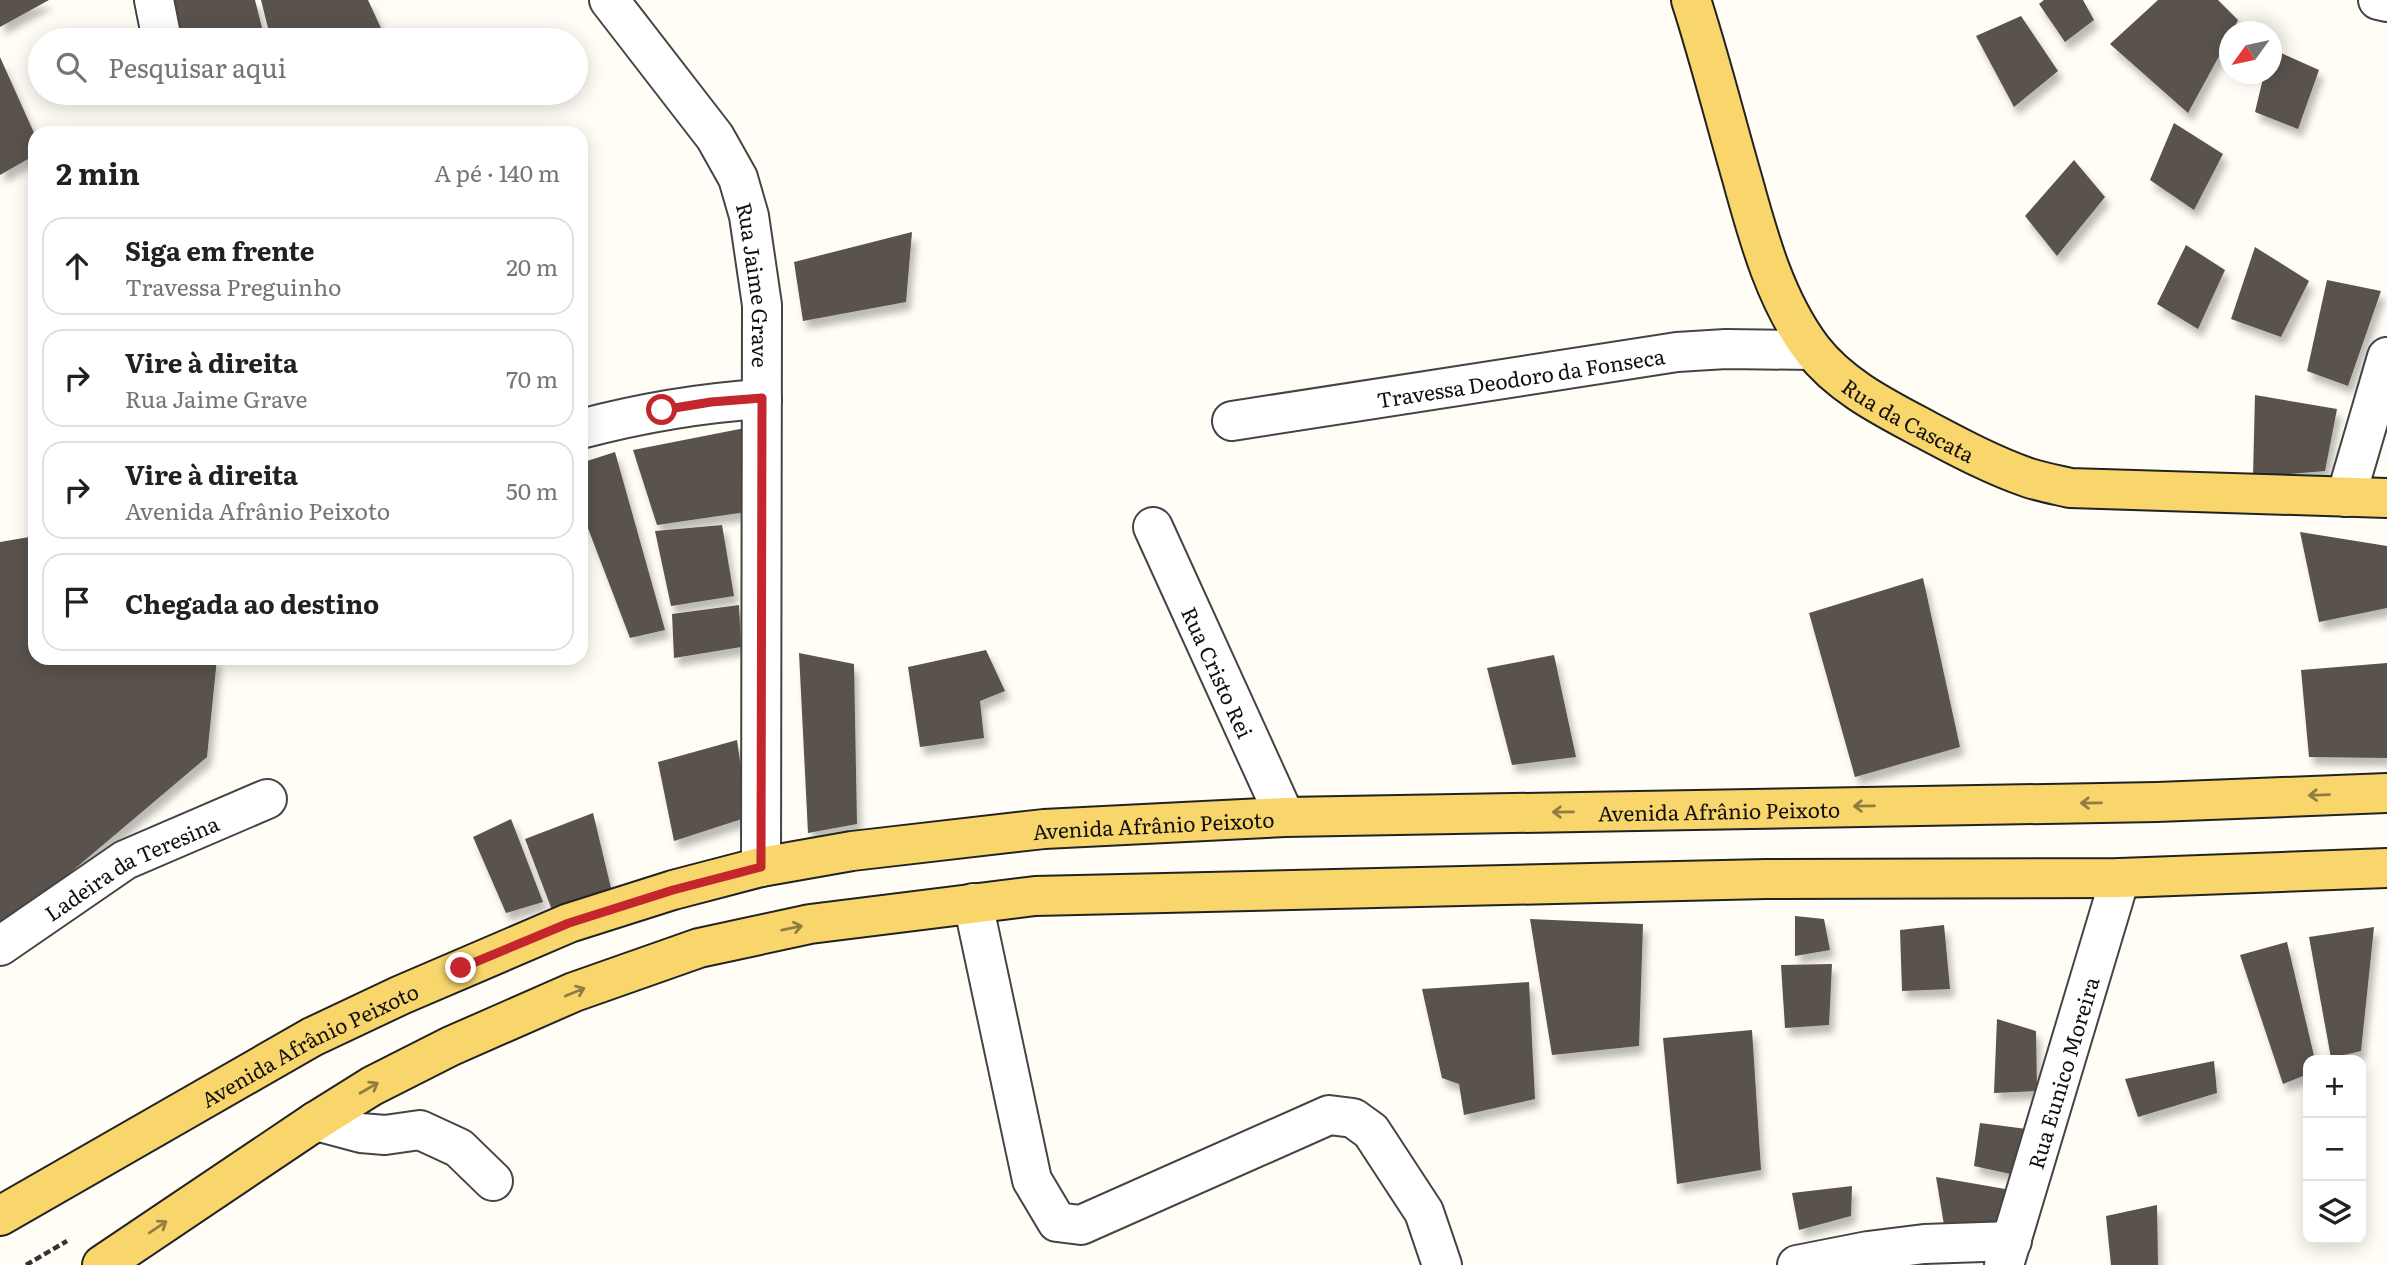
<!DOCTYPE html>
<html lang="pt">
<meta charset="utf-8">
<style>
:root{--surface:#fff;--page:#f2f2f2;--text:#202124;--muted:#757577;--line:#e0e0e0}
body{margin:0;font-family:Literata,serif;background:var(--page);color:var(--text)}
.controls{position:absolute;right:21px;bottom:21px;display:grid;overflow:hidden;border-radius:14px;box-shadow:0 4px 18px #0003}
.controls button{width:63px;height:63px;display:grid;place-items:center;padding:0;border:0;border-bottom:2px solid var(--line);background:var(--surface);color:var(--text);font:35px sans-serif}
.compass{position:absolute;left:2219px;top:21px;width:63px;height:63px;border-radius:50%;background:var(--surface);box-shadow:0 4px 18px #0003;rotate:237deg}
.stop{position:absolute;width:21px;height:21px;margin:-16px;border:5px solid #c4262e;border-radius:50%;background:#fff}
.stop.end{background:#c4262e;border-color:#fff;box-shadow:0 2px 7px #0008}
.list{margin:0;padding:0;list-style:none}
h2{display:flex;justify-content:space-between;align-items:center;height:91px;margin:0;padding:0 28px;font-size:30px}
h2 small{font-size:23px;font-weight:400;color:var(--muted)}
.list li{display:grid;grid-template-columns:46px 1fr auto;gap:21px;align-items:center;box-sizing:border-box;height:98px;margin:0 14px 14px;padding:0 14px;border:2px solid var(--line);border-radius:21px}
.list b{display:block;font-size:26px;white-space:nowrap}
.list p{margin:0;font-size:23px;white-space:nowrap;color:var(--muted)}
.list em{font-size:23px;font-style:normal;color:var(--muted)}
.icon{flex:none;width:38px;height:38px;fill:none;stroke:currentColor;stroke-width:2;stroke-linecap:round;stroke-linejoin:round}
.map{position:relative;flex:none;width:2387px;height:1265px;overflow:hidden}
.search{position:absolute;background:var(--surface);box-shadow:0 4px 18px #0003;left:28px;top:28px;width:560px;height:77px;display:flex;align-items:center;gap:18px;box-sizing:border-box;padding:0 24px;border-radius:38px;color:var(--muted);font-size:26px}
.panel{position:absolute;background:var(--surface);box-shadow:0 4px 18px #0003;left:28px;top:126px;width:560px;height:539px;border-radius:21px}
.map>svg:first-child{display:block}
</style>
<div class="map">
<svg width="2387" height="1265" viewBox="0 0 2387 1265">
<defs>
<filter id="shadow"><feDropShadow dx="4.5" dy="8" stdDeviation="3.5" flood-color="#0004"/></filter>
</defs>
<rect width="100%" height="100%" fill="#fffdf5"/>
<g fill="#5a524d" filter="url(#shadow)">
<polygon points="0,0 49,0 0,27"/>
<polygon points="161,0 255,0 265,40 173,40"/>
<polygon points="261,0 368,0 386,39 271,40"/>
<polygon points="2044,0 2083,0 2094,20 2065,42 2039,4"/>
<polygon points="2158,0 2218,0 2238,20 2232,32 2230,32 2230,36 2188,113 2110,44"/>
<polygon points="2021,16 2058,71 2014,107 1976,36"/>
<polygon points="2272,49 2319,70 2298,129 2255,112 2264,74 2272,74"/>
<polygon points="0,57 35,135 35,155 0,175"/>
<polygon points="2174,123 2223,154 2194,210 2150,180"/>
<polygon points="2074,160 2105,197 2057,256 2025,216"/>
<polygon points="912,232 906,302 803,321 794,262"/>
<polygon points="2186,245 2225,270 2198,329 2157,304"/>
<polygon points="2255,247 2309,281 2281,337 2231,319"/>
<polygon points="2327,280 2381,291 2348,386 2307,371"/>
<polygon points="2255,395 2337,409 2325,471 2253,477"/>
<polygon points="745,428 746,512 657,525 633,450"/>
<polygon points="615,452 665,630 630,638 581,510 581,463"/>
<polygon points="722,525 734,596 671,606 655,531"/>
<polygon points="2300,532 2387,546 2387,608 2319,622"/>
<polygon points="35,536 35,658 217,658 207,757 0,932 0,542"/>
<polygon points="1923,578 1960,747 1855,777 1809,613"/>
<polygon points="739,605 741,647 674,658 672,614"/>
<polygon points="986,650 1005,691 980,701 984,738 920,747 908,667"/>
<polygon points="799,653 854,664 857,824 808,833"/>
<polygon points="1554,655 1576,757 1512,765 1487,668"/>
<polygon points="2387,663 2387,758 2309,757 2301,670"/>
<polygon points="737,740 748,817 674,841 658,762"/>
<polygon points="593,813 611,888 552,910 525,839"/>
<polygon points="511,819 543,902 506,913 473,837"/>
<polygon points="1795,916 1824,919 1830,950 1795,956"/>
<polygon points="1530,919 1643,924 1639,1046 1552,1055"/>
<polygon points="1944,925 1950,989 1902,991 1900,930"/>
<polygon points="2374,927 2361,1051 2331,1058 2309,937"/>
<polygon points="2287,942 2315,1060 2308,1060 2308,1074 2283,1084 2240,955"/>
<polygon points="1832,964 1829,1025 1785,1028 1781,965"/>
<polygon points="1529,982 1535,1099 1464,1115 1459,1084 1442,1078 1422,989"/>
<polygon points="1997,1019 2036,1031 2037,1091 1994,1093"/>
<polygon points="1752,1030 1761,1170 1677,1184 1663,1038"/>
<polygon points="2214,1061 2217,1093 2138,1117 2125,1079"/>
<polygon points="1980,1123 2027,1129 2015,1175 1974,1166"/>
<polygon points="1936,1177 2011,1190 1989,1233 1944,1225"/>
<polygon points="1852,1186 1851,1216 1799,1230 1792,1193"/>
<polygon points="2157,1205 2158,1265 2111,1265 2106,1216"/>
</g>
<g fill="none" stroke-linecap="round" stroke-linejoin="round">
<g stroke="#444" stroke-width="42">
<g id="minor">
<polyline points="154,0 160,30"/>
<path id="s1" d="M609,0L715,137L738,178L749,216L762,305L761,867"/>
<polyline points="2378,0 2387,2"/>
<path id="s2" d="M1232,421L1677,352L1726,349L1812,350"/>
<path d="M581,429C641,413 700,403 762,399"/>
<polyline points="2346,497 2387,357"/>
<path id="s3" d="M1153,527L1285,817"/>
<polyline points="973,903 1032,1180 1057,1222 1081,1225 1329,1115 1353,1118 1371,1131 1424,1212 1442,1265"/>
<path id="s4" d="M0,946L125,860L267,799"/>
<polyline points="316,1121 361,1133 385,1135 420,1130 459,1148 493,1181"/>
<polyline points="1797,1265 1868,1251 1924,1244 2012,1241"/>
<path id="s5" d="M2004,1265L2120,878"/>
</g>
</g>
<g stroke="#222" stroke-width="42">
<g id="major">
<path id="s6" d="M1691,0C1710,59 1725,119 1742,178C1758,236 1775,300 1812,349C1841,387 1887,409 1928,431C1960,448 1994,466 2029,478C2042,482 2057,485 2070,488L2387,498"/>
<path id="s7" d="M0,1216L312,1037L401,995L569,923L673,890L761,867L852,851L1044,829L1285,817L2157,802L2387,793"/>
<polyline points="102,1265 316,1121 372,1086 451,1046 574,992 699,948 810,924 1035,896 1766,879 2120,878 2387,868"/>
</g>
</g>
<polyline stroke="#333" stroke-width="4.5" stroke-dasharray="7 3.5" stroke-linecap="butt" points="26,1265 67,1241"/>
<use href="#minor" stroke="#fff" stroke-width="38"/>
<use href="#major" stroke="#f9d66b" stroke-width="38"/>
</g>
<defs><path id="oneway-shaft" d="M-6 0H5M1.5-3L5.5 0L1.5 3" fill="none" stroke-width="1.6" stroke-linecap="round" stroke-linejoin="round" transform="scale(1.75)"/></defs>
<g stroke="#917d42">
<use href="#oneway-shaft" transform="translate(2319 795) rotate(178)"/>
<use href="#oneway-shaft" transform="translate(2091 803) rotate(179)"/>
<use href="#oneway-shaft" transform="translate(1864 806) rotate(179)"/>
<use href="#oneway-shaft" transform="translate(1563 812) rotate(179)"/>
<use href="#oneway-shaft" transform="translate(792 928) rotate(-12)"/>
<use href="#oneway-shaft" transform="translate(575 992) rotate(-22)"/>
<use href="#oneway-shaft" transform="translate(369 1088) rotate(-30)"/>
<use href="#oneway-shaft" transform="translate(158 1227) rotate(-34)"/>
</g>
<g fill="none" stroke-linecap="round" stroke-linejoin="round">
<polyline stroke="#c4262e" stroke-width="9" points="461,968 569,923 673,890 761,867 762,398 711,402 662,410"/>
</g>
<g text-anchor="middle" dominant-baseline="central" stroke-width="7" stroke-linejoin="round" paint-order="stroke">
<g font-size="21" fill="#111" stroke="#fff">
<text stroke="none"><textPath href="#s1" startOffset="329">Rua Jaime Grave</textPath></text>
<text stroke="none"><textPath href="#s2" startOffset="292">Travessa Deodoro da Fonseca</textPath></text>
<text stroke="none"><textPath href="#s6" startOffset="492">Rua da Cascata</textPath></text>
<text stroke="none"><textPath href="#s3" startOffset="159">Rua Cristo Rei</textPath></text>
<text stroke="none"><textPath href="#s7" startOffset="1802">Avenida Afrânio Peixoto</textPath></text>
<text stroke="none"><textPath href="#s7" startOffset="1236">Avenida Afrânio Peixoto</textPath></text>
<text stroke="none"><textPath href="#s4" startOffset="154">Ladeira da Teresina</textPath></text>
<text stroke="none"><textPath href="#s7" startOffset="354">Avenida Afrânio Peixoto</textPath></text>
<text stroke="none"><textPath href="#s5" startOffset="201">Rua Eunico Moreira</textPath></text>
</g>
</g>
</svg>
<div class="controls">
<button>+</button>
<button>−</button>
<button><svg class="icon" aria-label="layers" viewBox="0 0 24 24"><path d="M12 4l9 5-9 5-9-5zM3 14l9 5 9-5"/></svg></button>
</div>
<svg class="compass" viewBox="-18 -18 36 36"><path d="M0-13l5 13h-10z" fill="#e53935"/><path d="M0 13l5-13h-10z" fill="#757577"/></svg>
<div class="stop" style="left:662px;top:410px"></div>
<div class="stop end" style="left:461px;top:968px"></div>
<div class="search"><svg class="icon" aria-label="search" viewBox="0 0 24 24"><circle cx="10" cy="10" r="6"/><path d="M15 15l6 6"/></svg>Pesquisar aqui</div>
<section class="panel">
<h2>2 min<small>A pé · 140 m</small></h2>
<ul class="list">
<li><svg class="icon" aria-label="ahead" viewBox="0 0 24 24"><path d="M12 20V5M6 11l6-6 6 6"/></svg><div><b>Siga em frente</b><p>Travessa Preguinho</p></div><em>20 m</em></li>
<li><svg class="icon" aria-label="right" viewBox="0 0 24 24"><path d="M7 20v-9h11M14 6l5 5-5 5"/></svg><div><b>Vire à direita</b><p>Rua Jaime Grave</p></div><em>70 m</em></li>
<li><svg class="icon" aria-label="right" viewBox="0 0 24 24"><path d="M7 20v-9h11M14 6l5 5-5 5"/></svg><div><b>Vire à direita</b><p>Avenida Afrânio Peixoto</p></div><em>50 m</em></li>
<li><svg class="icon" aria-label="arrive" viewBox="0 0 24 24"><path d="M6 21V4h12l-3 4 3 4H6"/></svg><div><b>Chegada ao destino</b></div></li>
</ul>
</section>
</div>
